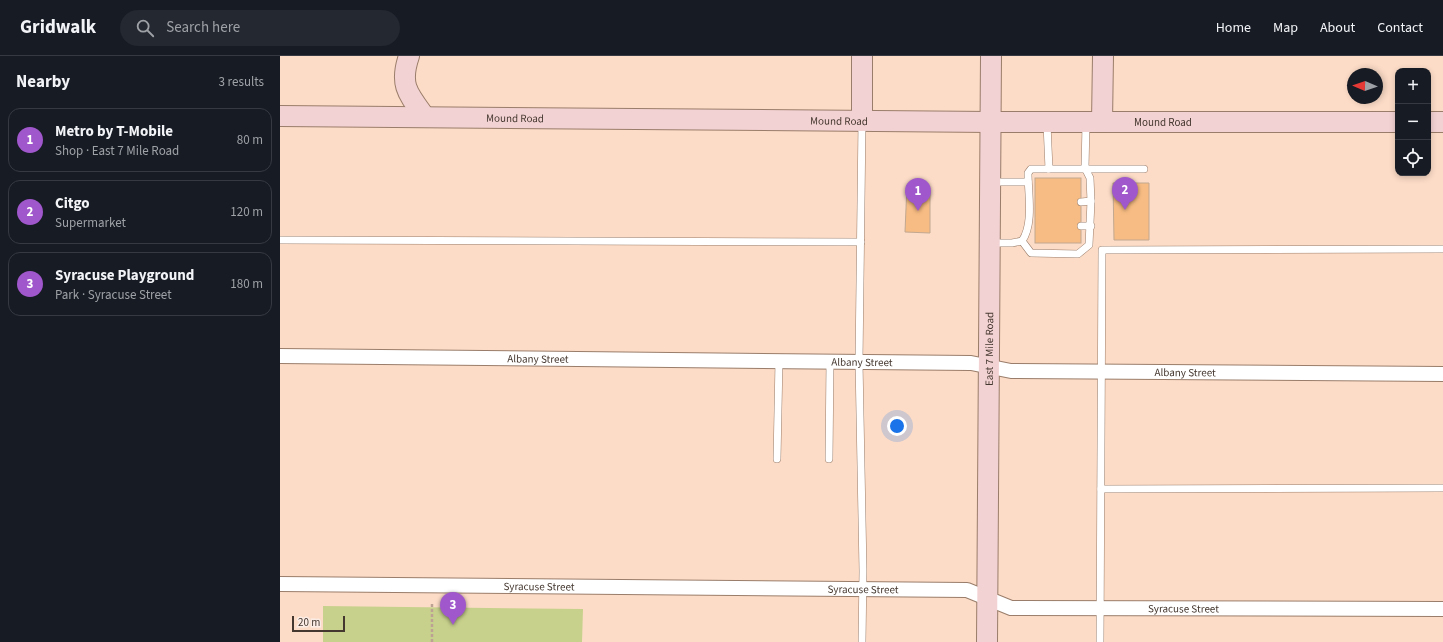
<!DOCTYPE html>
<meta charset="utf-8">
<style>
:root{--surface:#171b24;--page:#242831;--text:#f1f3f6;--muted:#9ea1a6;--line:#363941;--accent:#9f57cb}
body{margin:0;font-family:"Source Sans 3",sans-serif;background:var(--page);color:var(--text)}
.controls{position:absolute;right:12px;top:12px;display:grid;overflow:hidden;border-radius:8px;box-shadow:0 2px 6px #0003}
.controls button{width:36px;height:36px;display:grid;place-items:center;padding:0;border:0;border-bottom:1px solid var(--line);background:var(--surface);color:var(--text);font:20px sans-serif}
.compass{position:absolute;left:1067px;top:12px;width:36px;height:36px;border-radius:50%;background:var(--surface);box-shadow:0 2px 6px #0003;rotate:272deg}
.scale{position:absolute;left:12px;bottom:10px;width:53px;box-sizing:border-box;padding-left:4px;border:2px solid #44372f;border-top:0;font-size:11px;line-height:14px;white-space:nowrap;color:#44372f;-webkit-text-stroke:3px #fbede5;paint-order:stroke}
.you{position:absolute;left:617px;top:370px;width:14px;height:14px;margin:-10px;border:3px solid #fff;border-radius:50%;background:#1a73e8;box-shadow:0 0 0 6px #1a73e833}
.badge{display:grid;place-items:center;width:26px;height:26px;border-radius:50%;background:var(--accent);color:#fff;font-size:13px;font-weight:700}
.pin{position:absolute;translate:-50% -33px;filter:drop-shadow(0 1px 2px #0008)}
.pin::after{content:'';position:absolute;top:21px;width:14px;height:12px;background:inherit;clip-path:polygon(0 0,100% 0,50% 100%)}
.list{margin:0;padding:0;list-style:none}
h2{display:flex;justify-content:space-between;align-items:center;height:52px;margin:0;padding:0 16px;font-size:17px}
h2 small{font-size:13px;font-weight:400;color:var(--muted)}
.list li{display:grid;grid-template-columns:26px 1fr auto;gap:12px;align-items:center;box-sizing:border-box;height:64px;margin:0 8px 8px;padding:0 8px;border:1px solid var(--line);border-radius:12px}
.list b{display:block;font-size:15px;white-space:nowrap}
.list p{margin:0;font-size:13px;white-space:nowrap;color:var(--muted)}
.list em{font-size:13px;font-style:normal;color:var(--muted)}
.icon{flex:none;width:22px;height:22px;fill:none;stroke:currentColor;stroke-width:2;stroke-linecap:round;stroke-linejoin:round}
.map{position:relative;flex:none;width:1163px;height:586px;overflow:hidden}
header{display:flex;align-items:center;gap:24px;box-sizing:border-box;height:56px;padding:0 20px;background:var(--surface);border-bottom:1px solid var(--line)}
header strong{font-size:19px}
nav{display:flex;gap:22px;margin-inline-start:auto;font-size:14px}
.search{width:280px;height:36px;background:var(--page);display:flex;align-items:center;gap:10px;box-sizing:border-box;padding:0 14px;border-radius:22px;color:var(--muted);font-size:15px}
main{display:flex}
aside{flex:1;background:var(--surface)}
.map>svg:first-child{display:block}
</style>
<header>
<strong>Gridwalk</strong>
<div class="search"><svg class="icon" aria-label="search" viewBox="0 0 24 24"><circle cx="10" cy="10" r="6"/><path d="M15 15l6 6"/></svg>Search here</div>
<nav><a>Home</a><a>Map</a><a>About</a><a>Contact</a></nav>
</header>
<main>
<aside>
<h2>Nearby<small>3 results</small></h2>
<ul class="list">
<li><span class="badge">1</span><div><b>Metro by T-Mobile</b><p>Shop · East 7 Mile Road</p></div><em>80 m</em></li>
<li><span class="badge">2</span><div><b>Citgo</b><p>Supermarket</p></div><em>120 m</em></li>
<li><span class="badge">3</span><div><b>Syracuse Playground</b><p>Park · Syracuse Street</p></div><em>180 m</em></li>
</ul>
</aside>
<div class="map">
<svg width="1163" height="586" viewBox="0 0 1163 586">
<rect width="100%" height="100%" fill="#fcdcc7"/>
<polygon fill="#c8d18c" points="43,550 303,553 302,586 43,586"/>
<g fill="#f7bc83" stroke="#c2a890">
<rect x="755" y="122" width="46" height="65"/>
<polygon points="833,127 869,127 869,184 834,184"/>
<polygon points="627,129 644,129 650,134 650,177 625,176"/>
</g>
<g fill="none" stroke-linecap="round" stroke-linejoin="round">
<g stroke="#9a7d6a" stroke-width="8">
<g id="lane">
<polyline points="767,68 769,113"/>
<polyline points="710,126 748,126"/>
<polyline points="801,146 811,145"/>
<polyline points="801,170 811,170"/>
<polyline points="0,184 581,186"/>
<polyline points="742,185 751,197 798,198 809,189 811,145 810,122 805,112 806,68"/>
<path d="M710,187H732L742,185C754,168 748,137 748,117L751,113H864"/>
<polyline points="497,403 499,305"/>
<polyline points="549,403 550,305"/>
<polyline points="821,433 1163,432"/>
<polyline points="582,586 583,515 579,306 582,66"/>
<polyline points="820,586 822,194 1163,193"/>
</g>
</g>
<g stroke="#9a7d6a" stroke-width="16">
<g id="street">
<path id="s1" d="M0,300L691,307L731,315L1163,318"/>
<path id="s2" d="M0,528L687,534L731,552L1163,553"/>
</g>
</g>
<g stroke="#9a7d6a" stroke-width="22">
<g id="secondary">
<path d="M129,0C119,29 128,38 145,61"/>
<polyline points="582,0 582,65"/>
<path id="s3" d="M0,60L710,66H1118"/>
<polyline points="822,66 823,0"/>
<polyline points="1148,66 1163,66"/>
<path id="s4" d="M707,586L711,0"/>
</g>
</g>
<polyline stroke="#bca292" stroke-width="2.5" stroke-dasharray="3 2" stroke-linecap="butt" points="152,586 152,547"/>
<use href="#lane" stroke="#fff" stroke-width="7"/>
<use href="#street" stroke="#fff" stroke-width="14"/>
<use href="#secondary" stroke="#f3d2d3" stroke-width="20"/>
</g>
<g text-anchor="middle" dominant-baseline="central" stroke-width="3" stroke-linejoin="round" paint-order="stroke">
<g font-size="11" fill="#44372f" stroke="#fbede5">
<text stroke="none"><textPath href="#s3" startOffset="235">Mound Road</textPath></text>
<text stroke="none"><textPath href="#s3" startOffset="559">Mound Road</textPath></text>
<text stroke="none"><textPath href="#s3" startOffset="883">Mound Road</textPath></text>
<text stroke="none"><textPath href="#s4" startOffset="293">East 7 Mile Road</textPath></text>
<text stroke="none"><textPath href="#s1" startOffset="258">Albany Street</textPath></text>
<text stroke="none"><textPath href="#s1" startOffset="582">Albany Street</textPath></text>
<text stroke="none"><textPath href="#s1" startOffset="906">Albany Street</textPath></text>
<text stroke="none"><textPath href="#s2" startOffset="259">Syracuse Street</textPath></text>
<text stroke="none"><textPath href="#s2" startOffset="583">Syracuse Street</textPath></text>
<text stroke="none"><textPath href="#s2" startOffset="907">Syracuse Street</textPath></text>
</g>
</g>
</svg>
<div class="controls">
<button>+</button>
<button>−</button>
<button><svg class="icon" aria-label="locate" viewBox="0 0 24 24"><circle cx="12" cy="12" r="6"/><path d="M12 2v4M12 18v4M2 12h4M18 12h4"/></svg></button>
</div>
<svg class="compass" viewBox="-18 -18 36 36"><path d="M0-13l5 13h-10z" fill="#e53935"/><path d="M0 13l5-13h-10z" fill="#9ea1a6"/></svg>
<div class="scale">20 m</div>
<div class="you"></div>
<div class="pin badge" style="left:638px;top:155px">1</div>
<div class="pin badge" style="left:845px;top:154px">2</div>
<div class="pin badge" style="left:173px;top:569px">3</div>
</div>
</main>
